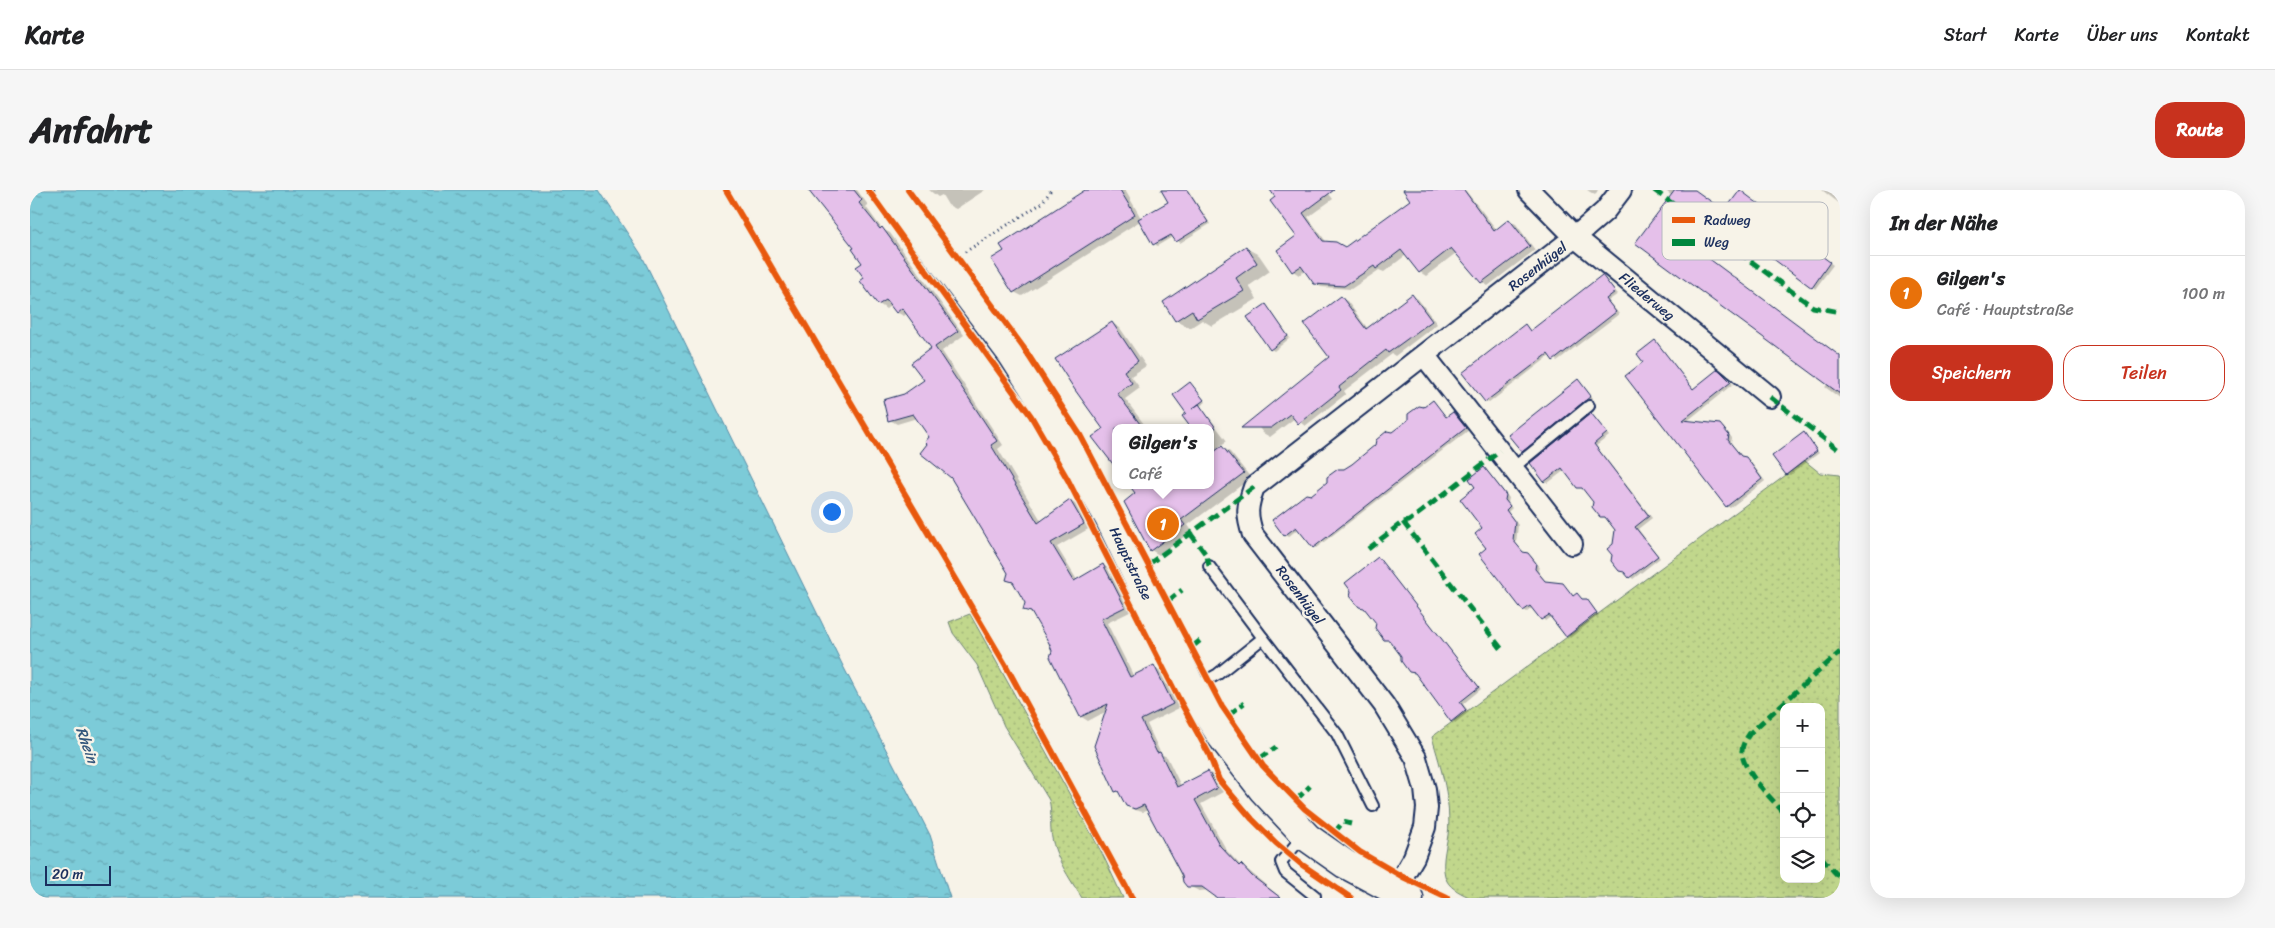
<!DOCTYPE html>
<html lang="de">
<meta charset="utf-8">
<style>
:root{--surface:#fff;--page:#f6f6f6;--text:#202124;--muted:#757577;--line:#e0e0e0;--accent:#c8321e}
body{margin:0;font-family:Sriracha,sans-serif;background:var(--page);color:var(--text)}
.controls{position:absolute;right:15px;bottom:15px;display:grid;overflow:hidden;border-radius:10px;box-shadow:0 5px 20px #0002}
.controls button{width:45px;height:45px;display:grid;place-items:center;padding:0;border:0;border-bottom:1px solid var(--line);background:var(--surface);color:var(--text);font:25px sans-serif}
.scale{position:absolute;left:15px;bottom:12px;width:66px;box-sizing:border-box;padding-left:5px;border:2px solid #1b2f5e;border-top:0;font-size:14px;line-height:18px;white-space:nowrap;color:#1b2f5e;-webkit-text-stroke:4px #f7f3e8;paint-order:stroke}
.you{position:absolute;left:801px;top:321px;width:18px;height:18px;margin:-12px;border:4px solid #fff;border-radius:50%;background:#1a73e8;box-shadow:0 0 0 8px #1a73e833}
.badge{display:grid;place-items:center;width:32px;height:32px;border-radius:50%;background:var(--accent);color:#fff;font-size:16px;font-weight:700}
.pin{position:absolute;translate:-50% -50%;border:2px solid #fff;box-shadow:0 1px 5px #0006}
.popup{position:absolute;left:1082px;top:234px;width:102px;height:65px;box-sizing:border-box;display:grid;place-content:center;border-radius:10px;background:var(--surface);filter:drop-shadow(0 1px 4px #0005);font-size:16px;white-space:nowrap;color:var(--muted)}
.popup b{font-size:19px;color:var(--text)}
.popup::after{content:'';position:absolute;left:50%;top:100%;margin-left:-10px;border:10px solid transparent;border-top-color:var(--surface)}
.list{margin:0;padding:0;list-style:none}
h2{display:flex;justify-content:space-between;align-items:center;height:65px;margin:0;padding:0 20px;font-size:21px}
h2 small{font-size:16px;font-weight:400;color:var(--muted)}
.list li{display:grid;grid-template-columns:32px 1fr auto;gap:15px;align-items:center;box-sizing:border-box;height:75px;padding:0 20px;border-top:1px solid var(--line)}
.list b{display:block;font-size:19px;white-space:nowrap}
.list p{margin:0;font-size:16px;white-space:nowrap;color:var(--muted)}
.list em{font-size:16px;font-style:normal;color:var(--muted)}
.actions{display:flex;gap:10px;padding:15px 20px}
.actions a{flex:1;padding:11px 0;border:1px solid var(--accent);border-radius:20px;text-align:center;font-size:18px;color:var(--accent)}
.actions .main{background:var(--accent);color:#fff}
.icon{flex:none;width:28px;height:28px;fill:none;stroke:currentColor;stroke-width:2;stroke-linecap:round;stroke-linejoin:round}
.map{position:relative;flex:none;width:1810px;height:708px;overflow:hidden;border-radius:20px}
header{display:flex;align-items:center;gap:30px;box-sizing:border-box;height:70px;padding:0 25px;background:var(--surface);border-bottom:1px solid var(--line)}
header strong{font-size:24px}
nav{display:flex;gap:28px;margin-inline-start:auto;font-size:18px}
.intro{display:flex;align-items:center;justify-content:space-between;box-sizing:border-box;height:120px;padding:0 30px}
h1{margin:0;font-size:35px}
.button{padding:12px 22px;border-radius:20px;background:var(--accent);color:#fff;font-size:18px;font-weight:700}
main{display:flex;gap:30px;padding:0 30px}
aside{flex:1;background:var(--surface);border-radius:20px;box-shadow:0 5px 20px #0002}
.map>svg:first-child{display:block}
</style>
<header>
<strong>Karte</strong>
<nav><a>Start</a><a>Karte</a><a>Über uns</a><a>Kontakt</a></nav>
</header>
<div class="intro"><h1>Anfahrt</h1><a class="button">Route</a></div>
<main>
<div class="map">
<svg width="1810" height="708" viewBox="0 0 1810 708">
<defs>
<pattern id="grass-dots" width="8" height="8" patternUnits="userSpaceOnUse" patternTransform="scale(1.25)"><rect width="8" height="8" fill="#c1d78c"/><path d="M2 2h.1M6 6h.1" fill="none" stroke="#a5b97b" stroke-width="1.8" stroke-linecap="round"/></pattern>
<pattern id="water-ripples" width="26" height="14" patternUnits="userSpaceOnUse" patternTransform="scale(1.25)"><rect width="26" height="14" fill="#7ccbd8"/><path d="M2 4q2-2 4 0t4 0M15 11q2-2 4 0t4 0" fill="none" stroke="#65a5b2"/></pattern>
</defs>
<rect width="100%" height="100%" fill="#f7f3e8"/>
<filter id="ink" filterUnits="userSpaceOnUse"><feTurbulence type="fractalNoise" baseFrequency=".02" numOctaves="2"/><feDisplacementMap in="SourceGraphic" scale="10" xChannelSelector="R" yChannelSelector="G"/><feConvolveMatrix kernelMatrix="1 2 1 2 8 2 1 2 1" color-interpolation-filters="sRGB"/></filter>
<g filter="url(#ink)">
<g fill="url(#grass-dots)" stroke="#6e8375" fill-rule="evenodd">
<path d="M1775,271L1790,283L1810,285V708H1441C1433,704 1421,699 1417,691C1410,678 1416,658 1418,645C1422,612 1411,578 1402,547ZM1754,517H1791V689H1754Z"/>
<path d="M940,424L1072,663L1093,708H1052C1040,689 1023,665 1021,641C1020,630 1022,621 1019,610L974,536L947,475L923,443L919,432Z"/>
</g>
<polygon fill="url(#water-ripples)" stroke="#558da7" points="0,0 569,0 611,64 813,476 900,645 920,708 0,708"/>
<g fill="#0003">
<polygon points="779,0 827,0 838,15 836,17 852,39 860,43 934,145 912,161 973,255 968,259 1012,332 1040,311 1047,315 1060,338 1027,357 1047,390 1073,375 1080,379 1087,391 1102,421 1077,433 1104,487 1124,477 1131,481 1149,518 1117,534 1131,564 1137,567 1151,596 1178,582 1185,586 1193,602 1171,614 1197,661 1211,676 1218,680 1251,708 1190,708 1179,700 1169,701 1155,694 1118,620 1113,622 1104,620 1097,615 1091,604 1086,601 1077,521 1058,531 1050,526 1023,461 1003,424 995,420 997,413 985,394 977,390 979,383 922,288 899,253 900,248 887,228 867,234 860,230 874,206 896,191 903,158 877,123 874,126 866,122 861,115 856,119 849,114 836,88 834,73 826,58"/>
<polygon points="899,0 955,0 926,19 918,15 912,5 908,7"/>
<polygon points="1056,0 1095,0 1111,28 1140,12 1132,0 1158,0 1180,34 1150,53 1144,46 1127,56 1110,31 992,106 984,102"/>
<polygon points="1241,0 1296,0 1303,9 1278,27 1297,53 1315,58 1382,10 1374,0 1435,0 1467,40 1479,31 1486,34 1505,60 1458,96 1452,92 1426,63 1396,86 1390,82 1376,65 1354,82 1349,80 1321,99 1291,97 1285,93 1276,80 1269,85 1263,81 1268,47"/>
<polygon points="1557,0 1568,0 1565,5"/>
<polygon points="1637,0 1664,0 1688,18 1661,56 1810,168 1810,208 1795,197 1798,194 1607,53 1642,6 1636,1"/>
<polygon points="1792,0 1810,0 1810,14"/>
<polygon points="1713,3 1732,18 1730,21 1803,75 1785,99"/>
<polygon points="1216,58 1229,65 1240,81 1219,96 1227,109 1182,136 1172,130 1160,138 1146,130 1134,113"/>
<polygon points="1572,87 1588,104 1578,111 1589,124 1527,171 1521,165 1459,213 1456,211 1495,135 1502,142"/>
<polygon points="1382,106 1388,109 1407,134 1365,166 1362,164 1314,201 1316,204 1275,236 1265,228 1240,247 1233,243 1223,230 1300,167 1311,108 1317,111 1338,139"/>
<polygon points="1236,115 1260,148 1244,161 1241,159"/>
<polygon points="1082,133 1090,138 1116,176 1101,186 1110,198 1095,209 1117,238 1074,239"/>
<polygon points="1625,152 1664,200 1691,183 1703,194 1656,232 1693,237 1702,248 1701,253 1712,267 1719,270 1735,291 1700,318 1697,316 1615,172"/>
<polygon points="1548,191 1563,208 1495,263 1492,261"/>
<polygon points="1160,193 1176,212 1170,216 1197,251 1190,256 1200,262 1221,288 1158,335 1162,341 1129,365 1121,360 1096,312 1180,295 1184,263 1180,261 1180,238 1157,224"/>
<polygon points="1403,212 1417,228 1423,223 1426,225 1439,240 1286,358 1269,338 1258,347 1255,345 1282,306"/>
<polygon points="1561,224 1579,246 1566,256 1622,328 1608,339 1630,368 1603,389 1596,382 1590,380 1584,355 1586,340 1577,328 1571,326 1564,312 1554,299 1548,297 1535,280 1518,293 1515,291"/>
<polygon points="1774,244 1789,263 1760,285 1757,284"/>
<polygon points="1455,278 1479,308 1478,313 1482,318 1478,322 1488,335 1486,353 1494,364 1501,366 1509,376 1508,381 1517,393 1536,397 1544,407 1547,404 1553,410 1560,413 1569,425 1540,448 1522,426 1515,431 1503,417 1497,422 1494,420 1457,358 1447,298"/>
<polygon points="1348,368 1451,499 1433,514 1439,522 1425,533 1387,484 1380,481 1372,465 1361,451 1355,449 1347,433 1336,418 1329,416"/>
</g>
<g fill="#e5c0ea" stroke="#1b2f5e">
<polygon points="778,0 824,0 832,10 829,13 850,39 852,37 928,141 905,157 967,251 961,255 1008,333 1040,310 1054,334 1021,353 1044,391 1073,374 1095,417 1071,429 1100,487 1124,475 1143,514 1111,530 1127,563 1130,562 1147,597 1178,581 1187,598 1165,610 1190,656 1209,676 1211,674 1222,686 1251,708 1187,708 1172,697 1157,697 1153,692 1152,686 1114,615 1105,619 1096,616 1088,601 1085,602 1064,556 1078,514 1050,527 1020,467 1022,461 1019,453 1001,422 993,420 995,413 983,392 976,390 978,383 921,288 890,263 897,254 895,252 899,247 883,224 858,231 853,210 874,204 894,190 881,173 901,158 872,118 866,123 856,110 848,115 830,91 834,88 826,77 832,73 822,59 824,58"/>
<polygon points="1055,0 1090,0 1105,25 983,103 961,69 974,61 970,55"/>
<polygon points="1131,0 1157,0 1178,32 1146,52 1141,45 1123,55 1108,29 1138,12"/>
<polygon points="1240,0 1304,0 1273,23 1293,51 1306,52 1315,57 1380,10 1373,0 1434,0 1464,41 1479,29 1500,56 1451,93 1421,58 1389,83 1371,60 1346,79 1344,76 1314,96 1284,94 1271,76 1262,82 1247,60 1266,46 1240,11 1245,7"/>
<polygon points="1645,0 1665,0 1686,15 1658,53 1810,166 1810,204 1605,53"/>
<polygon points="1710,0 1730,15 1728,19 1800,72 1782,98 1689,28"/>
<polygon points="1216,56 1227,73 1206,88 1214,101 1167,129 1162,120 1145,131 1133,112"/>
<polygon points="1572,85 1585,102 1576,109 1586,122 1523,171 1518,164 1455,212 1432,183 1495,134 1500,141"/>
<polygon points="1382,104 1402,131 1358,163 1356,160 1309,197 1311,200 1268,234 1260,224 1241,238 1211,238 1299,167 1274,134 1311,106 1336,139"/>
<polygon points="1236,114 1258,146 1240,160 1217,127"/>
<polygon points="1082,132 1108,171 1094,181 1102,193 1087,203 1113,238 1086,238 1086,278 1062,247 1073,239 1045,200 1025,169"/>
<polygon points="1625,150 1663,199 1688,179 1701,192 1653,230 1690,234 1699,245 1698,250 1711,266 1716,267 1732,289 1696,317 1595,186 1613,172 1607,164"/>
<polygon points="1548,189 1561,206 1492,262 1478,245"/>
<polygon points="1160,192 1174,210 1162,219 1169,214 1186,238 1161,238 1152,226 1156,223 1143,205"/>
<polygon points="1403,210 1416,227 1423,222 1436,238 1283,358 1266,337 1254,346 1242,330 1276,304 1281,305 1297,292 1297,287 1308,279 1314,279 1322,274 1345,255 1346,250 1357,241 1362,242 1378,230 1378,224 1389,216 1394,217"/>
<polygon points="1561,223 1577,243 1564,254 1619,326 1605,337 1628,366 1599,388 1594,382 1589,381 1581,371 1582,365 1577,359 1583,354 1585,340 1575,327 1570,327 1562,317 1563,312 1552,298 1547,298 1532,278 1514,292 1500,273"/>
<polygon points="1774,242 1787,261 1756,285 1742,266"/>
<polygon points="1192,256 1214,283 1151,330 1155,335 1120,361 1094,312 1105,303 1099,295 1180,295 1180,265"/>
<polygon points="1454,277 1476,305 1475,310 1480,316 1476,320 1485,332 1483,350 1493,362 1498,363 1506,373 1505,379 1515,391 1533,393 1543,406 1547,403 1552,409 1557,409 1567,423 1536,447 1519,425 1511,430 1500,416 1493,421 1449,364 1456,358 1445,344 1452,338 1430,309 1445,297 1439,289"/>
<polygon points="1348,367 1449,497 1430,512 1436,520 1421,532 1385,483 1379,482 1371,471 1371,466 1359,450 1354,450 1345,438 1346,433 1334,418 1329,417 1320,406 1321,401 1315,393"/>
</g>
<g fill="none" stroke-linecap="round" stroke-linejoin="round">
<g stroke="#1b2f5e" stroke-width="14">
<g id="lane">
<polyline points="1483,278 1559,216"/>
<polyline points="1233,448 1307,544 1343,616"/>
<polyline points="1163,498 1188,484 1233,448 1179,376"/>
<polyline points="1274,645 1251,672 1255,682 1285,706"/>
</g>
</g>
<g stroke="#1b2f5e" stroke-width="24">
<g id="street">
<path id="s1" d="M1499,0L1545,47L1740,207"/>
<polyline points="1394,165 1542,354"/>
<path id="s2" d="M1360,708L1384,667L1395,637L1397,618L1395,599L1386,568L1354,515L1223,345C1216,324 1217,317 1224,297L1545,47L1575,21L1591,0"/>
</g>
</g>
<g stroke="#1b2f5e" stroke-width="31">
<g id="secondary">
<path id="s3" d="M859,0L982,164L1021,225L1079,328L1162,499L1192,547L1233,600L1278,648L1315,674L1379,708"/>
</g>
</g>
<polyline stroke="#1b2f5e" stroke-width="3" stroke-dasharray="1 4" stroke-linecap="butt" points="935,62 1012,13 1021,0"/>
<use href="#lane" stroke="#f7f3e8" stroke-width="10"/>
<use href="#street" stroke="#f7f3e8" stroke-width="20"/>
<use href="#secondary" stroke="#f7f3e8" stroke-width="28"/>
<g stroke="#00873e" stroke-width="5" stroke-dasharray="10 5" stroke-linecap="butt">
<polyline points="1624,0 1783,117 1810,122"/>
<polyline points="1740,207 1810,261"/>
<polyline points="1373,332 1474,462"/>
<polyline points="1160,343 1177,366 1179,376"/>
<polyline points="1338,359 1373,332 1379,331 1470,261"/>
<polyline points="1119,374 1224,297"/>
<polyline points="1138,411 1152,400"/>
<polyline points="1162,457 1172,449"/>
<polyline points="1199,525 1214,513"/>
<polyline points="1229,569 1246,557"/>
<polyline points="1266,610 1280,596"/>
<path d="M1754,623C1743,610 1710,578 1712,561C1712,554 1716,549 1720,543L1810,462"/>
<polyline points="1304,643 1313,632 1321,634"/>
<polyline points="1791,667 1810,688"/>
</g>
<g stroke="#f7f3e8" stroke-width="9">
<g id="cycleway">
<polyline points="696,0 975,474 1102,708"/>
<polyline points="838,0 1001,226 1038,290 1150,511 1179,564 1189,590 1222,629 1246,653 1271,674 1321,708"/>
<polyline points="878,0 993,157 1050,245 1192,516 1233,576 1275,619 1330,662 1373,687 1417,708"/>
</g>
</g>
<use href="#cycleway" stroke="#e8590c" stroke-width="6"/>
</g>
</g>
<g text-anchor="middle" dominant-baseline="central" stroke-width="5" stroke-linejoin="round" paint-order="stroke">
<g font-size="14" fill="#1b2f5e" stroke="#f7f3e8">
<text stroke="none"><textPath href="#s2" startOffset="835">Rosenhügel</textPath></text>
<text stroke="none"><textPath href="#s1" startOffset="159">Fliederweg</textPath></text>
<text stroke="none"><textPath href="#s3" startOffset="446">Hauptstraße</textPath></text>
<text transform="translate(1270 405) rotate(53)">Rosenhügel</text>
</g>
<g font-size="15" font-style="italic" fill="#33567c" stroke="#f7f3e8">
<text transform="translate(57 555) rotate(70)">Rhein</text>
</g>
</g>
<rect x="1632" y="12" width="166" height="58" rx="8" fill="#f7f3e8" stroke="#b5b8bf" stroke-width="1"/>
<rect x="1642" y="27" width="23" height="6" fill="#e8590c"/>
<rect x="1642" y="49" width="23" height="7" fill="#00873e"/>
<g font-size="14" fill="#1b2f5e">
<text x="1674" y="35">Radweg</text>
<text x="1674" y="57">Weg</text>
</g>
</svg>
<div class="controls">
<button>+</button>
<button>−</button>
<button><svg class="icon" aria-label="locate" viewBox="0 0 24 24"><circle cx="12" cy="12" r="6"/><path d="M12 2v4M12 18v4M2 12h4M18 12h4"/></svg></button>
<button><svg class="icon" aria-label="layers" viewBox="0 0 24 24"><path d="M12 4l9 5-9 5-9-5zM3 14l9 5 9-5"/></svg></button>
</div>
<div class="scale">20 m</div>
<div class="you"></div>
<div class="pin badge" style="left:1133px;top:334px;background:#e8710a">1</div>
<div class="popup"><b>Gilgen's</b>Café</div>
</div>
<aside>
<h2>In der Nähe<small></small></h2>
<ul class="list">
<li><span class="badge" style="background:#e8710a">1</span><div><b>Gilgen's</b><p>Café · Hauptstraße</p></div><em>100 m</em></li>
</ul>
<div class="actions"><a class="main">Speichern</a><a>Teilen</a></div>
</aside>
</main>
